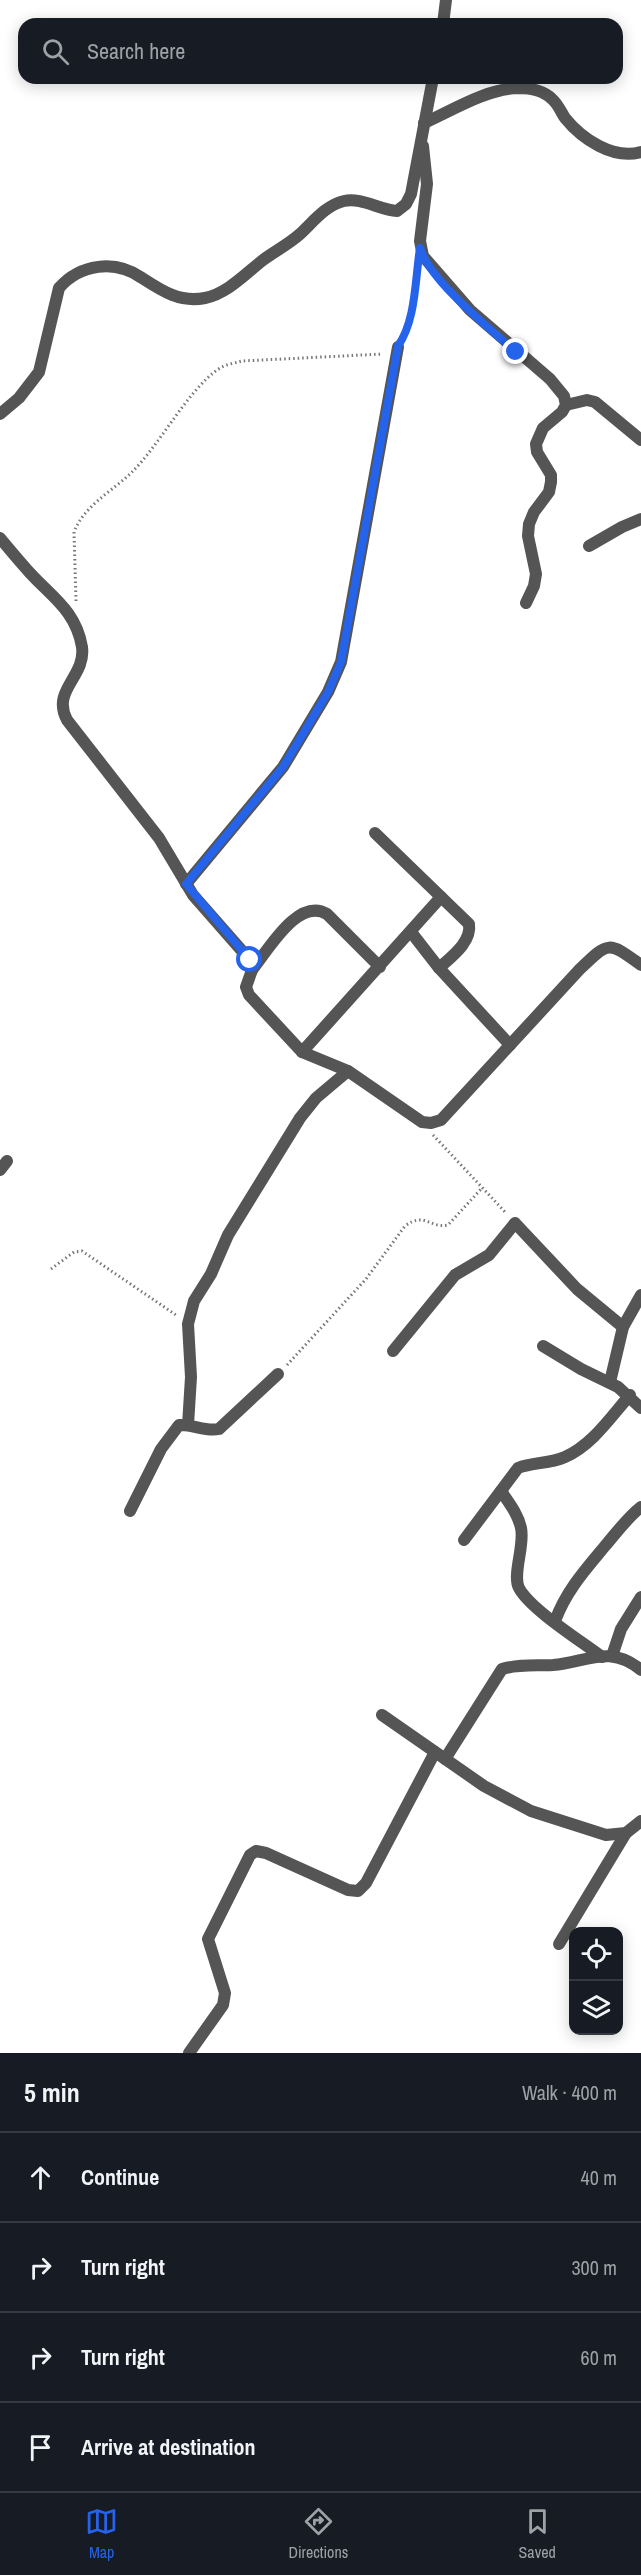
<!DOCTYPE html>
<meta charset="utf-8">
<style>
:root{--surface:#171b24;--page:#20242c;--text:#f1f3f6;--muted:#9ea1a6;--line:#363941;--accent:#2563eb}
body{margin:0;font-family:"Archivo Narrow",sans-serif;background:var(--page);color:var(--text)}
.controls{position:absolute;right:18px;bottom:18px;display:grid;overflow:hidden;border-radius:12px;box-shadow:0 3px 15px #0003}
.controls button{width:54px;height:54px;display:grid;place-items:center;padding:0;border:0;border-bottom:2px solid var(--line);background:var(--surface);color:var(--text);font:30px sans-serif}
.stop{position:absolute;width:18px;height:18px;margin:-14px;border:4px solid #2563eb;border-radius:50%;background:#fff}
.stop.end{background:#2563eb;border-color:#fff;box-shadow:0 2px 6px #0008}
.list{margin:0;padding:0;list-style:none}
h2{display:flex;justify-content:space-between;align-items:center;height:78px;margin:0;padding:0 24px;font-size:26px}
h2 small{font-size:20px;font-weight:400;color:var(--muted)}
.list li{display:grid;grid-template-columns:39px 1fr auto;gap:18px;align-items:center;box-sizing:border-box;height:90px;padding:0 24px;border-top:2px solid var(--line)}
.list b{display:block;font-size:22px;white-space:nowrap}
.list em{font-size:20px;font-style:normal;color:var(--muted)}
.icon{flex:none;width:33px;height:33px;fill:none;stroke:currentColor;stroke-width:2;stroke-linecap:round;stroke-linejoin:round}
.map{position:relative;flex:none;width:641px;height:2053px;overflow:hidden}
.search{position:absolute;background:var(--surface);box-shadow:0 3px 15px #0003;left:18px;right:18px;top:18px;height:66px;display:flex;align-items:center;gap:15px;box-sizing:border-box;padding:0 21px;border-radius:18px;color:var(--muted);font-size:22px}
.sheet{height:438px;background:var(--surface)}
nav{display:flex;justify-content:space-around;align-items:center;box-sizing:border-box;height:84px;border-top:2px solid var(--line);background:var(--surface);font-size:16px;color:var(--muted)}
nav a{display:grid;justify-items:center;gap:3px}
nav .on{color:var(--accent)}
.map>svg:first-child{display:block}
</style>
<div class="map">
<svg width="641" height="2053" viewBox="0 0 641 2053">
<rect width="100%" height="100%" fill="#fff"/>
<g fill="none" stroke-linecap="round" stroke-linejoin="round">
<g stroke="#777" stroke-width="3" stroke-dasharray="1.5 3" stroke-linecap="butt">
<polyline points="404,337 410,318 417,268"/>
<path d="M76,601L74,532C84,506 111,492 131,473C160,445 188,389 220,368C227,364 235,363 242,361L383,354"/>
<polyline points="433,1135 506,1213"/>
<polyline points="51,1269 74,1252 82,1251 176,1315"/>
<path d="M287,1365L366,1279L405,1226C425,1211 430,1229 448,1225L482,1188"/>
</g>
<g stroke="#555" stroke-width="12">
<polyline points="443,24 446,0"/>
<path d="M424,123C453,110 486,89 518,88C530,88 544,91 552,99C558,104 561,112 565,118C582,139 613,160 641,152"/>
<polyline points="423,146 427,184 420,241 423,256 470,310 550,379 564,396 566,405 562,412 543,428 536,444 537,452 551,475 551,482 549,492 534,512 529,524 528,536 536,574 534,586 526,603"/>
<polyline points="566,405 587,400 595,402 641,440"/>
<path d="M0,414L19,398L39,372L59,288C80,264 115,259 142,278C162,291 180,303 205,298C228,293 245,274 263,260C275,251 289,244 300,234C313,222 326,205 344,201C361,197 380,210 397,211L406,204L411,194L433,78"/>
<path d="M0,538C10,550 20,562 30,573C52,597 76,611 82,647C86,677 51,690 67,720L159,838L193,895L250,960L252,970L246,987L249,995L302,1052L348,1071L422,1122L431,1123L441,1120L579,970C609,941 608,941 641,965"/>
<polyline points="589,546 622,527 641,519"/>
<path d="M375,833L469,924C472,942 451,957 439,968"/>
<polyline points="186,884 283,767 328,692 341,662 398,347"/>
<polyline points="411,932 439,968 510,1045"/>
<path d="M252,970C269,949 298,897 327,914L380,967"/>
<polyline points="302,1052 441,897"/>
<polyline points="0,1170 7,1161"/>
<polyline points="543,1346 581,1369 618,1387 641,1408"/>
<polyline points="393,1351 455,1275 489,1255 515,1223 577,1289 623,1327"/>
<polyline points="610,1382 623,1327 641,1295"/>
<polyline points="188,1425 191,1377 188,1324 194,1301 211,1274 228,1235 300,1118 316,1098 348,1071"/>
<path d="M501,1491C509,1503 518,1514 521,1528C525,1545 512,1575 519,1588C530,1609 581,1641 602,1657"/>
<path d="M130,1511L161,1449L179,1425C193,1424 205,1432 219,1429L278,1374"/>
<path d="M464,1540L518,1468C533,1462 550,1464 565,1457C592,1445 610,1418 630,1395"/>
<path d="M555,1621C566,1591 585,1570 605,1546C617,1532 627,1518 641,1507"/>
<polyline points="612,1656 621,1629 641,1597"/>
<polyline points="382,1715 484,1786 531,1811 606,1835 626,1833 641,1821"/>
<path d="M445,1759L502,1669C518,1664 536,1666 553,1665C587,1662 610,1644 641,1670"/>
<polyline points="559,1944 626,1833"/>
<polyline points="189,2053 223,2005 225,1993 208,1939 250,1855 256,1851 266,1853 348,1890 358,1891 366,1883 435,1752"/>
</g>
</g>
<g fill="none" stroke-linecap="round" stroke-linejoin="round">
<path stroke="#2563eb" stroke-width="8" d="M250,960L186,884L283,767L328,692L341,662L398,346C416,320 415,280 420,248C430,281 489,328 516,352"/>
</g>
</svg>
<div class="controls">
<button><svg class="icon" aria-label="locate" viewBox="0 0 24 24"><circle cx="12" cy="12" r="6"/><path d="M12 2v4M12 18v4M2 12h4M18 12h4"/></svg></button>
<button><svg class="icon" aria-label="layers" viewBox="0 0 24 24"><path d="M12 4l9 5-9 5-9-5zM3 14l9 5 9-5"/></svg></button>
</div>
<div class="stop" style="left:250px;top:960px"></div>
<div class="stop end" style="left:516px;top:352px"></div>
<div class="search"><svg class="icon" aria-label="search" viewBox="0 0 24 24"><circle cx="10" cy="10" r="6"/><path d="M15 15l6 6"/></svg>Search here</div>
</div>
<section class="sheet">
<h2>5 min<small>Walk · 400 m</small></h2>
<ul class="list">
<li><svg class="icon" aria-label="ahead" viewBox="0 0 24 24"><path d="M12 20V5M6 11l6-6 6 6"/></svg><div><b>Continue</b></div><em>40 m</em></li>
<li><svg class="icon" aria-label="right" viewBox="0 0 24 24"><path d="M7 20v-9h11M14 6l5 5-5 5"/></svg><div><b>Turn right</b></div><em>300 m</em></li>
<li><svg class="icon" aria-label="right" viewBox="0 0 24 24"><path d="M7 20v-9h11M14 6l5 5-5 5"/></svg><div><b>Turn right</b></div><em>60 m</em></li>
<li><svg class="icon" aria-label="arrive" viewBox="0 0 24 24"><path d="M6 21V4h12l-3 4 3 4H6"/></svg><div><b>Arrive at destination</b></div></li>
</ul>
</section>
<nav>
<a class="on"><svg class="icon" aria-label="map" viewBox="0 0 24 24"><path d="M3 6l6-2 6 2 6-2v14l-6 2-6-2-6 2zM9 4v14M15 6v14"/></svg>Map</a>
<a><svg class="icon" aria-label="directions" viewBox="0 0 24 24"><path d="M12 3l9 9-9 9-9-9zM9 14v-3h6M13 9l2 2-2 2"/></svg>Directions</a>
<a><svg class="icon" aria-label="saved" viewBox="0 0 24 24"><path d="M7 4h10v16l-5-4-5 4z"/></svg>Saved</a>
</nav>
